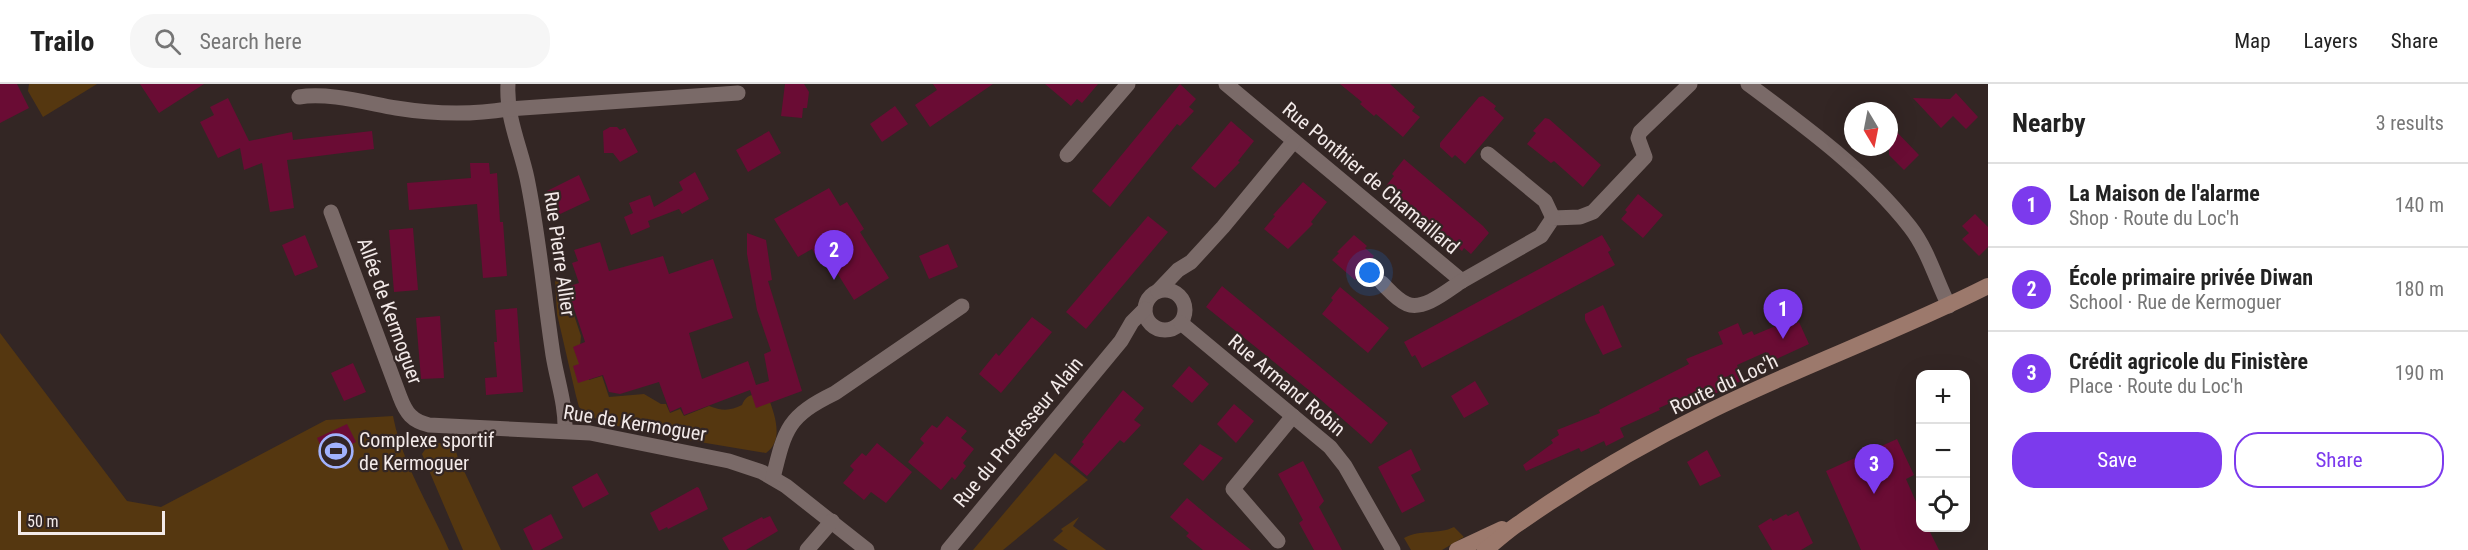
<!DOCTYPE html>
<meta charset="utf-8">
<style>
:root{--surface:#fff;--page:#f6f6f6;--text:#222;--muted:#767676;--line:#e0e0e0;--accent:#7c3aed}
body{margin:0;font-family:"Roboto Condensed",sans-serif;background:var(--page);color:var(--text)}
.controls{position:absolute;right:18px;bottom:18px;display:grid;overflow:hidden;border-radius:12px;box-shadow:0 6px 24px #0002}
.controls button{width:54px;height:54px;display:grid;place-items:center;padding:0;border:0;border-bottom:2px solid var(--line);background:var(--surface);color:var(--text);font:30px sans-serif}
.compass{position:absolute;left:1844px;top:18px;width:54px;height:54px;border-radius:50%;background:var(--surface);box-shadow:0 6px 24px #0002;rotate:170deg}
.scale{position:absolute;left:18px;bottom:15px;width:147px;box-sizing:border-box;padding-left:6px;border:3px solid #f3eae9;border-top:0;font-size:16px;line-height:21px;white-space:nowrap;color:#f3eae9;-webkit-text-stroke:4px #332624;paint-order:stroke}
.you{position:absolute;left:1370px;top:189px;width:21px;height:21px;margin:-15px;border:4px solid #fff;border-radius:50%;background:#1a73e8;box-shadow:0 0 0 9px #1a73e833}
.badge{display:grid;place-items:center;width:39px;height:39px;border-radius:50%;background:var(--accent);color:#fff;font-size:20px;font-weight:700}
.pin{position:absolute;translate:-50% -50px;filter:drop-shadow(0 2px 3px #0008)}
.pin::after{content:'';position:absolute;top:32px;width:21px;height:18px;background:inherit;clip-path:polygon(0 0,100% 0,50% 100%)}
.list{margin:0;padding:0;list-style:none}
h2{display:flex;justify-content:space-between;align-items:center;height:78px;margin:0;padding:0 24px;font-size:26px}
h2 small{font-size:20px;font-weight:400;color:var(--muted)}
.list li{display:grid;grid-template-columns:39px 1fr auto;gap:18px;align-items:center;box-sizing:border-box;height:84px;padding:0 24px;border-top:2px solid var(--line)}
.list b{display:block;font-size:22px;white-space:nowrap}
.list p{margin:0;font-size:20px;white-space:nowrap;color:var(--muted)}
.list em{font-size:20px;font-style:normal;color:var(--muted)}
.actions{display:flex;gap:12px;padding:18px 24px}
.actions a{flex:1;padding:14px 0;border:2px solid var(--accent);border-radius:24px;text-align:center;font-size:21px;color:var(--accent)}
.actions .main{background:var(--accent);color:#fff}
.icon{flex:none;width:33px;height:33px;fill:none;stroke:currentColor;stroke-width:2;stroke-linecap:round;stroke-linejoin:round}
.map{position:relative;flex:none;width:1988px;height:466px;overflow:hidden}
header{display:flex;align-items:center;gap:36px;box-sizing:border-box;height:84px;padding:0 30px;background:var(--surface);border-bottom:2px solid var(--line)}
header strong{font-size:28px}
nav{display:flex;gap:33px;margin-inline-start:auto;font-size:21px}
.search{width:420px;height:54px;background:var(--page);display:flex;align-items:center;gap:15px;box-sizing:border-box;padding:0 21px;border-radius:24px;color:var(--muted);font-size:22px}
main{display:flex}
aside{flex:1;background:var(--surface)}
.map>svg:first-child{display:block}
</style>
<header>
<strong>Trailo</strong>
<div class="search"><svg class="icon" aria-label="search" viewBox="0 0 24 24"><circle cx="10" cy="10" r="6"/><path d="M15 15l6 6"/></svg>Search here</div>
<nav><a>Map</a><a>Layers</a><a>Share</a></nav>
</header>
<main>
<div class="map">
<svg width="1988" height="466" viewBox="0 0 1988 466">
<rect width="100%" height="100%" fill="#332624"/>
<g fill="#553710">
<polygon points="29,0 97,0 43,33 28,7"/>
<path d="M562,195L581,252L580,263L589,296L602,292L609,313L644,310L661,320H666L670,329L680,325L684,332L709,322C722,327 730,327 742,321C747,308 758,309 769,315C775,332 784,356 766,369L664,352L608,340L586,330L579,323L576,312L557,230L555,196Z"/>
<path d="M0,249L127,417L161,423L326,336L393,332C402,379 430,423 449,466H0Z"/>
<polygon points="453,358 458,374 501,466 463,466 422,370 429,360"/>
<polygon points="1055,369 1088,396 1003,466 973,466"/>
<polygon points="1079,433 1073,442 1106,466 1068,466 1053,456 1063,447 1061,445"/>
<path d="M1454,443L1464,453L1442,466H1411L1404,454C1421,445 1438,451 1454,443Z"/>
</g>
<g fill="#6a0c34">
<polygon points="0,0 17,0 29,24 0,39"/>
<polygon points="140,0 204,0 159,29"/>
<polygon points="785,0 804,0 809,8 807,24 803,24 802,34 781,32"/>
<polygon points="933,0 993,0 930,43 915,21 937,6"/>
<polygon points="1045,0 1098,0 1082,19 1077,15 1071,22"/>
<polygon points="1180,0 1196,15 1189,23 1194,27 1180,42 1177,40 1110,123 1092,107"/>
<polygon points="1340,0 1390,0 1415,23 1412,27 1420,33 1403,53 1376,30 1374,32 1360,20 1362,18"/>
<polygon points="1956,9 1978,33 1966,45 1953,32 1941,44 1913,14 1950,15"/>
<polygon points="1483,12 1496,22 1494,25 1504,34 1465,80 1455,71 1452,74 1440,63 1440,59 1479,13"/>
<polygon points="228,14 249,57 292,48 293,56 372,47 374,65 287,76 294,124 270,128 262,79 244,86 240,64 218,74 200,38 214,31 210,23"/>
<polygon points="895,22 908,40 882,58 870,40"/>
<polygon points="1545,34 1549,35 1601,81 1583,103 1554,77 1551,79 1527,60 1536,49 1533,47"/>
<polygon points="1231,37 1254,57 1238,77 1240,78 1215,104 1191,84"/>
<polygon points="1889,40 1919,71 1904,86 1889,71"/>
<polygon points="610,43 617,43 620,46 625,44 638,68 620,78 613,69 604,69 603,47"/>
<polygon points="769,47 781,69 748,88 736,66"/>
<polygon points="1404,75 1483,142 1489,149 1471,170 1464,164 1462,167 1386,102 1394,92 1392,90"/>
<polygon points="470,79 489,79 490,90 497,89 500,138 503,138 507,192 483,194 477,120 409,126 407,99 471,94"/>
<polygon points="695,88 709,115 682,130 679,125 648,137 650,143 631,151 624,133 633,129 629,119 650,111 654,123 683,106 679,98"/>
<polygon points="579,91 590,116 558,131 547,107"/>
<polygon points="1303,98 1327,118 1311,138 1313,140 1288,165 1264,145 1275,132 1273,131"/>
<polygon points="829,104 840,122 847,118 864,145 860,148 889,194 854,216 824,168 816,172 812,165 798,173 774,135"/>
<polygon points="1638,110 1663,131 1643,154 1621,135 1627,128 1625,126"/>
<polygon points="1975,130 1988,143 1988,163 1979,172 1962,155 1969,149 1962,142"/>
<polygon points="1148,132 1168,148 1086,245 1066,228"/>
<polygon points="413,144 418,206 394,208 389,146"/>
<polygon points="747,149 766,156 772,196 768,197 802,307 756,324 750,306 684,331 681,323 670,328 659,298 620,310 609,308 603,291 578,299 573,282 579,280 573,263 585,258 567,203 579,199 572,179 578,177 574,166 600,158 609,187 663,172 669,190 713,175 733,234 689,249 702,295 748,277 756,301 769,297 764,270 771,267 757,226 747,170"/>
<polygon points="305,151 318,183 295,192 282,161"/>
<polygon points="1354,151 1367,162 1365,164 1374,172 1355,196 1332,176 1339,169 1337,168"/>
<polygon points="1602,151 1611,166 1608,168 1615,181 1422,284 1415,271 1412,273 1404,258"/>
<polygon points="948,160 958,183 929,195 919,172"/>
<polygon points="1222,202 1388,339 1371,360 1321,316 1206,223"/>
<polygon points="1340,203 1389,244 1368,269 1322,230 1333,216 1331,214"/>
<polygon points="1603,221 1622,263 1603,271 1585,236 1585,230"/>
<polygon points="517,224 523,308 486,311 485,294 497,293 494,258 497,258 495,226"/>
<polygon points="440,232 444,294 421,295 416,234"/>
<polygon points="1032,233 1052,248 1001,309 979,290 996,269 999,272"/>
<polygon points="1799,238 1809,260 1770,278 1766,268 1737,281 1743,296 1690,322 1686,312 1659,324 1660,326 1620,344 1624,353 1606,362 1604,357 1581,368 1579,364 1526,387 1523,381 1553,359 1551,356 1559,351 1557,346 1600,329 1599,326 1689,280 1686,275 1723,260 1718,248 1738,239 1743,251 1752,247 1754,251 1778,241 1781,247"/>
<polygon points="353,279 366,308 344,317 331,289"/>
<polygon points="1189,282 1209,300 1192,319 1172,302"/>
<polygon points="1475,297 1489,320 1464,334 1451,312"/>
<polygon points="1123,306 1144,324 1134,336 1141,341 1124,359 1120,356 1087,392 1070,378 1084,360 1082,358"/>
<polygon points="1234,320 1254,337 1236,359 1217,340"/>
<polygon points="947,332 967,347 961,354 974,365 963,379 966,382 955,396 952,393 941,406 908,378 924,359 920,355 932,341 937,344"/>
<polygon points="347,340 356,358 326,373 317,354"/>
<polygon points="1897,355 1914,391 1906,395 1920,427 1920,444 1928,444 1939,466 1861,466 1826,387"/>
<polygon points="877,359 912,388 886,419 871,408 864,416 843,399 854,386 850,382 862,369 866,372"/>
<polygon points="1200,360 1223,374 1203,397 1183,380"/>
<polygon points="1411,365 1421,386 1411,391 1425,417 1402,429 1378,383"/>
<polygon points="1707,366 1721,392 1700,402 1687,378"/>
<polygon points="1303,377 1324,417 1319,423 1342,466 1314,466 1299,439 1303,436 1278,390"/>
<polygon points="597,389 609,410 583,424 572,403"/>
<polygon points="697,403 699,404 708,425 668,445 667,443 659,447 650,429"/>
<polygon points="1187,414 1212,435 1251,466 1203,466 1186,452 1189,449 1170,433"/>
<polygon points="1798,427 1813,459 1801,466 1772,466 1758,442 1771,434 1773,437 1786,430 1788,432"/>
<polygon points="551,430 563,454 540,466 533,466 523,445"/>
<polygon points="770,432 778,447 746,466 729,466 722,454 762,433 763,435"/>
</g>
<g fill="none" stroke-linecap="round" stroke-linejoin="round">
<g stroke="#7a6a68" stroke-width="15">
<path d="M508,0C506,33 520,62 527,94C539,152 544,212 553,271C557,296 566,321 565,347"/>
<polyline points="1226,0 1462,197 1541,152 1553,134 1580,133 1593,128 1645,73 1638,54 1640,48 1690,0"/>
<path d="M1748,0C1806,43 1865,86 1910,143C1928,166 1936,196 1949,222"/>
<path d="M299,13C328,8 367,19 396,24C433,30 471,31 508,25L738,9"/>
<polyline points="1488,70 1545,117 1553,134"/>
<polyline points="1067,71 1128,0"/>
<path d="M331,128L400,313C406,329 412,337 429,341L590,349L729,377L762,388L786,402L867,466"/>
<path d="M1382,199C1389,206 1397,216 1407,220C1424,227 1448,206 1462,197"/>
<circle cx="1165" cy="226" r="20"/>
<polyline points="1158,207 1178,186 1191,178 1223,143 1294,57"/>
<polyline points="1181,239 1330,363 1345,382 1393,466"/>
<path d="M773,394C785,344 788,332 835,309L962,222"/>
<polyline points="1278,457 1233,405 1293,332"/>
<polyline points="807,466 832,437"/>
<polyline points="948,466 1121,257 1132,238 1145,225"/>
</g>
<g stroke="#9c796c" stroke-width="16">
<polyline points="1457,466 1502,445"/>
<path d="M1485,466C1497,457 1508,446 1521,438C1578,398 1647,358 1710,327C1801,282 1897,248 1988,202"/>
</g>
</g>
<defs>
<g id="stadium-ring" transform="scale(1.725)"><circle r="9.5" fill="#332624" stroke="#a1b2fd" stroke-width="1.5"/><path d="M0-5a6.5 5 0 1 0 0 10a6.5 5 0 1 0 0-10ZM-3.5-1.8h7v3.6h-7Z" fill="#a1b2fd"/></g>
</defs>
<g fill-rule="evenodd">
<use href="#stadium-ring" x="336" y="367"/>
</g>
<g text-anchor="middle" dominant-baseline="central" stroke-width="4.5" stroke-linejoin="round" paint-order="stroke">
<g font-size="20" fill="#f3eae9" stroke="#332624">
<text transform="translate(1371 94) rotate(40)">Rue Ponthier de Chamaillard</text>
<text transform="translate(560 170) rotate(82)">Rue Pierre Allier</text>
<text transform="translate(390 227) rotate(70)">Allée de Kermoguer</text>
<text transform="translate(1724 300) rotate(-25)">Route du Loc'h</text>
<text transform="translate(1287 301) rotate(40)">Rue Armand Robin</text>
<text transform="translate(635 339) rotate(9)">Rue de Kermoguer</text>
<text transform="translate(1018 348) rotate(-50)">Rue du Professeur Alain</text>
</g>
<g font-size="20" fill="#f3eae9" stroke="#332624" text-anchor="start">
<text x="359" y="356">Complexe sportif<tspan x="359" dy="23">de Kermoguer</tspan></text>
</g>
</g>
</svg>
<div class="controls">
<button>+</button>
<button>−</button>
<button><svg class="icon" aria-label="locate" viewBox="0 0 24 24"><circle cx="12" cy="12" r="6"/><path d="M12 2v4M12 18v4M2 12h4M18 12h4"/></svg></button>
</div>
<svg class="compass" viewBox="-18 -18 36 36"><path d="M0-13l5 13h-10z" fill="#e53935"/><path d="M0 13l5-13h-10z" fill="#767676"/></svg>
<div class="scale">50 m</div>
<div class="you"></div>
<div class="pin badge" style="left:1783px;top:255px">1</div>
<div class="pin badge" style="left:834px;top:196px">2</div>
<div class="pin badge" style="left:1874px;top:410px">3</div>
</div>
<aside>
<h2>Nearby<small>3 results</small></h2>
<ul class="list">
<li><span class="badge">1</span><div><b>La Maison de l'alarme</b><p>Shop · Route du Loc'h</p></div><em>140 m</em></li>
<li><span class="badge">2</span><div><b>École primaire privée Diwan</b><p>School · Rue de Kermoguer</p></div><em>180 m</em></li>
<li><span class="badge">3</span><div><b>Crédit agricole du Finistère</b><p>Place · Route du Loc'h</p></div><em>190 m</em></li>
</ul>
<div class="actions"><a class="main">Save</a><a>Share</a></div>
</aside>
</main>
